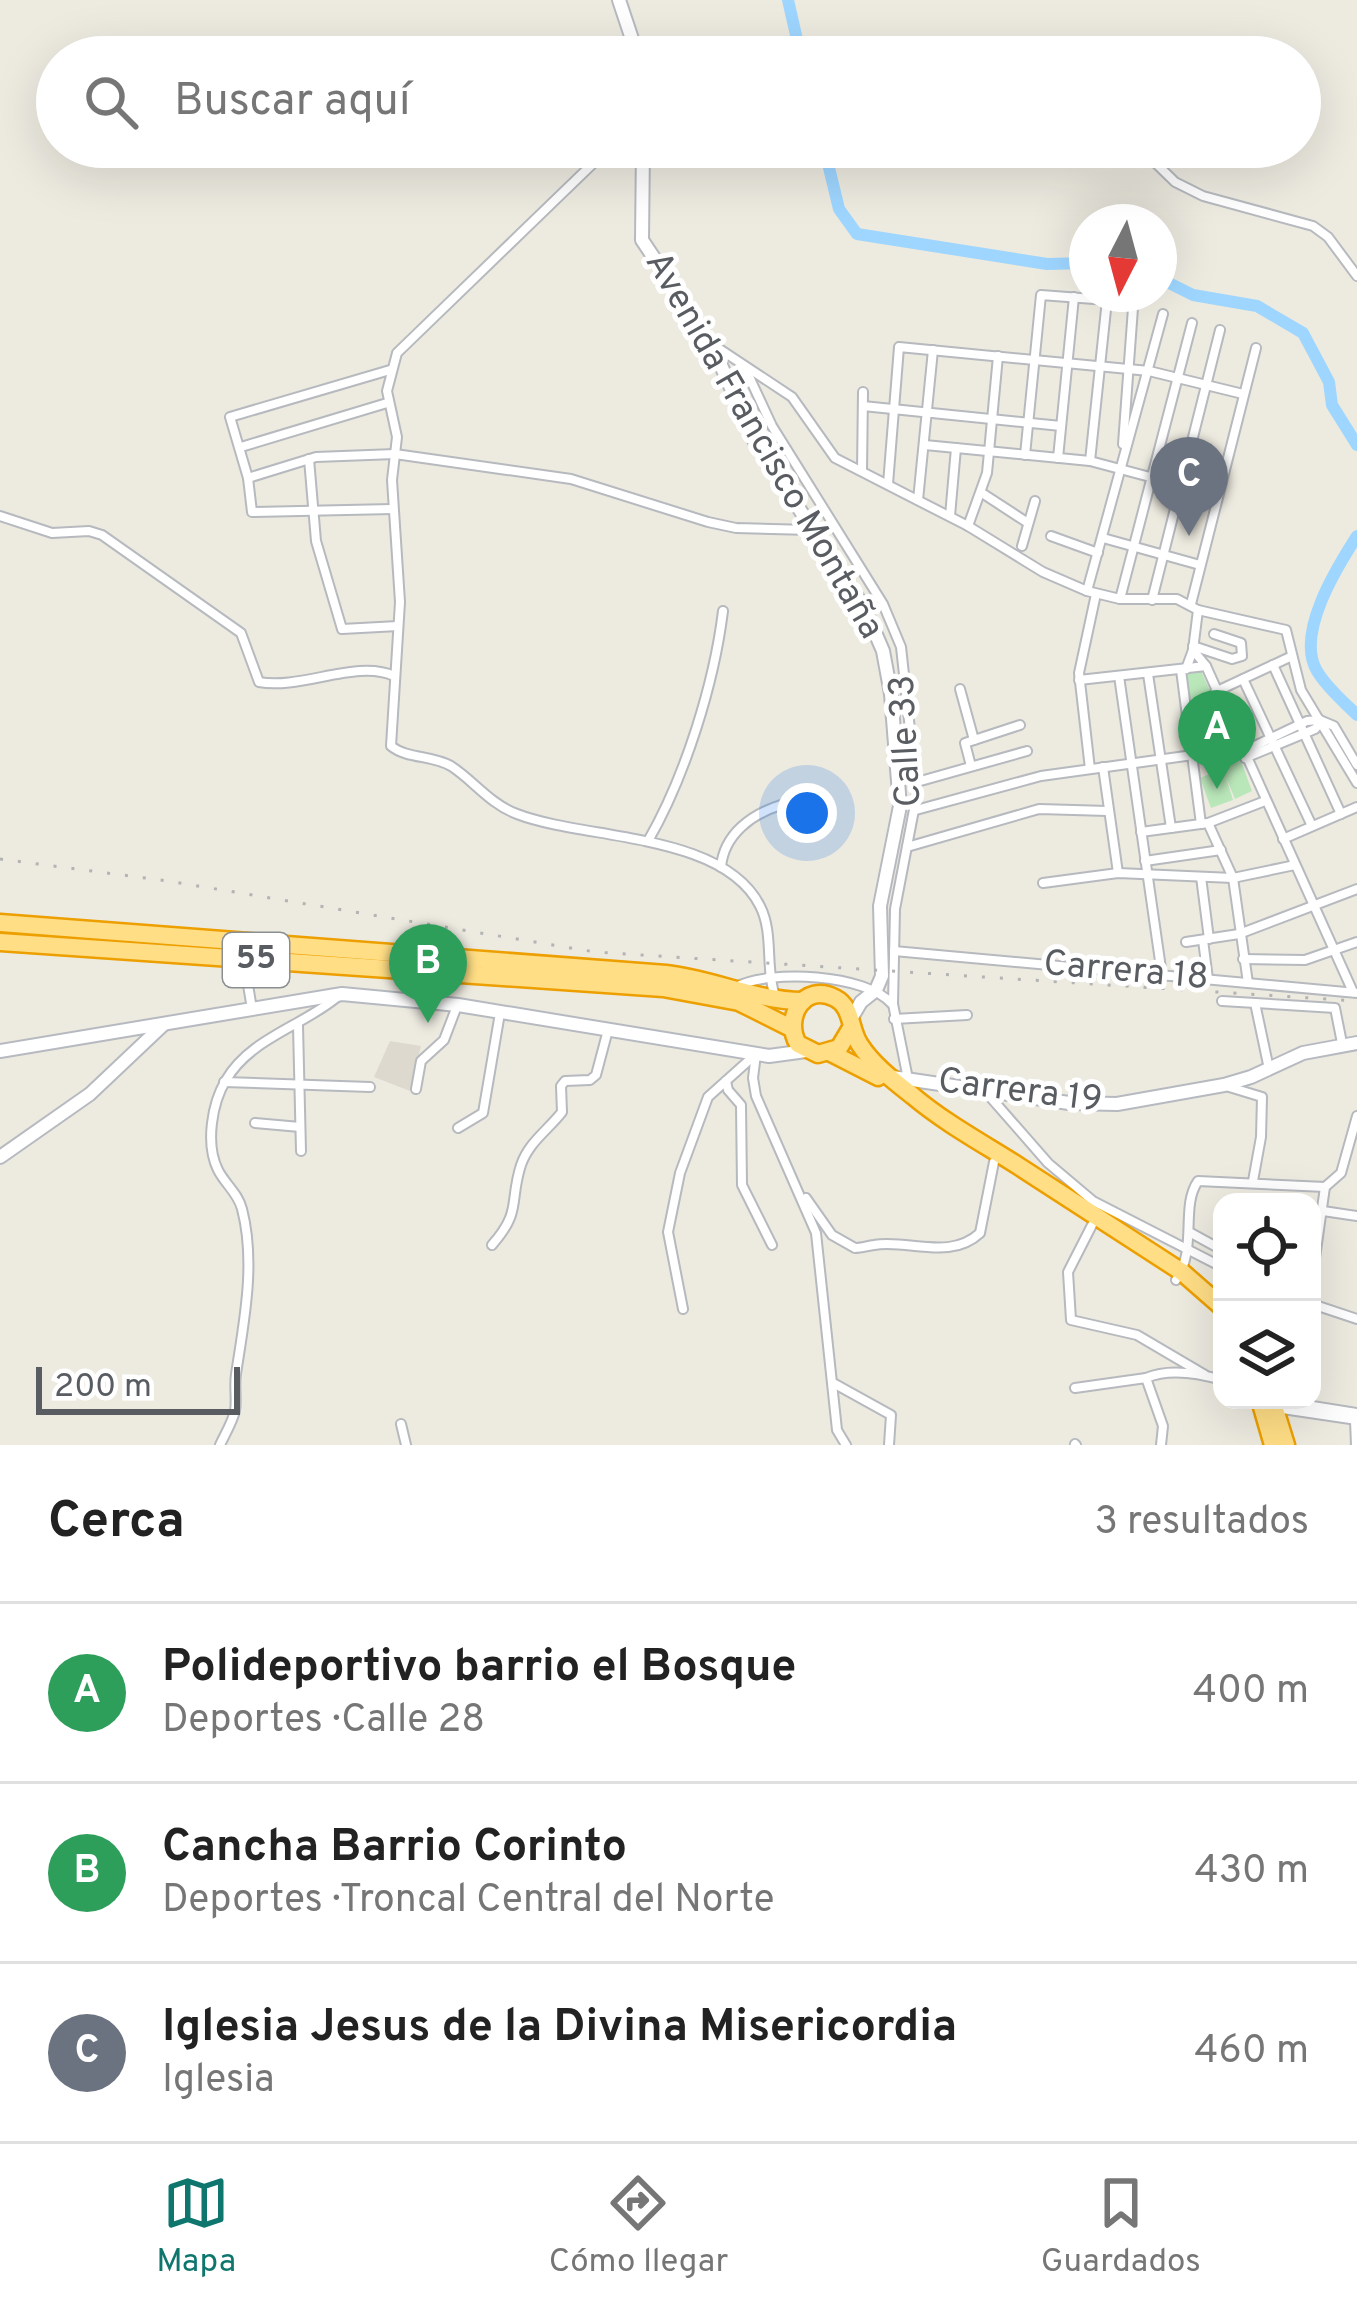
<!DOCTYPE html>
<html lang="es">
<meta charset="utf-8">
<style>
:root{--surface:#fff;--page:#f6f6f6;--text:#222;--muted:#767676;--line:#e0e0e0;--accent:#0f766e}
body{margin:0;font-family:Overpass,sans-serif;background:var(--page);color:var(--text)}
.controls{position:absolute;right:36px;bottom:36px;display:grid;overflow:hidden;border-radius:24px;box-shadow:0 12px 48px #0002}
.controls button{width:108px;height:108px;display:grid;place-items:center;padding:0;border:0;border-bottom:3px solid var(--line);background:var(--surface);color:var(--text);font:60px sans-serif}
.compass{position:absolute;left:1069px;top:204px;width:108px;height:108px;border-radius:50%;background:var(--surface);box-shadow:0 12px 48px #0002;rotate:186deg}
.scale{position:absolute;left:36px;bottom:30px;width:204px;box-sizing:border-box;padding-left:12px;border:6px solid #595d62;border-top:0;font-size:33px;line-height:42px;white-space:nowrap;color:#595d62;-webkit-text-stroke:9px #fff;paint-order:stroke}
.you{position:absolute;left:807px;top:813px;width:42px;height:42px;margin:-30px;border:9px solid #fff;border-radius:50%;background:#1a73e8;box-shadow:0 0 0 18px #1a73e833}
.badge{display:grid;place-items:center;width:78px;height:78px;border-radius:50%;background:var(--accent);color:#fff;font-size:39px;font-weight:700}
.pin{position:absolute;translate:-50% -99px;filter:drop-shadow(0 3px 6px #0008)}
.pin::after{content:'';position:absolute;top:63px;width:42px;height:36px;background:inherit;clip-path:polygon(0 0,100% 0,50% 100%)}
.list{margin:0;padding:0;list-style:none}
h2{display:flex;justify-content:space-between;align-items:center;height:156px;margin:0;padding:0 48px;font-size:51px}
h2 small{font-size:39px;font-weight:400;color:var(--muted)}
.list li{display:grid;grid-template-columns:78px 1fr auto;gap:36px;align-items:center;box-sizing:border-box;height:180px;padding:0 48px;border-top:3px solid var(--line)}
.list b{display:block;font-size:45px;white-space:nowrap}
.list p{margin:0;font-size:39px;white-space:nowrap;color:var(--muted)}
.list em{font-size:39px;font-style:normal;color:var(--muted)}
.icon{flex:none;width:66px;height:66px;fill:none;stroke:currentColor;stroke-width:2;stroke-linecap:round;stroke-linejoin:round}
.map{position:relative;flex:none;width:1357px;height:1445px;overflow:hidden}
.search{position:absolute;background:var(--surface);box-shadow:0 12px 48px #0002;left:36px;right:36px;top:36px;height:132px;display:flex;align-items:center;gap:30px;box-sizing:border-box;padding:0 42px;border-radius:66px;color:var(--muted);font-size:45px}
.sheet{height:696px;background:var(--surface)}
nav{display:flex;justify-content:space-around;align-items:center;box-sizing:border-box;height:168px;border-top:3px solid var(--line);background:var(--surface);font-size:33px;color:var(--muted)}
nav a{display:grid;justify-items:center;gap:6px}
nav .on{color:var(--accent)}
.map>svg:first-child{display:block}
</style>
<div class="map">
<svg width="1357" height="1445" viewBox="0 0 1357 1445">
<rect width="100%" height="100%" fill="#edeae0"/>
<polygon fill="#ddd9cf" points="390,1041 421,1046 410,1091 374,1077"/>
<g fill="#bae7ba">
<polygon points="1195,670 1201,671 1234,743 1228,745 1218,734 1211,735 1199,751 1186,673"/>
<polygon points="1241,761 1252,791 1235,799 1226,777 1233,800 1211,808 1200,778"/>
</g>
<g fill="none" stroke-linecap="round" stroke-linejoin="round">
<g stroke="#9ed6ff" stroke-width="12">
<polyline points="788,0 801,57"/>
<polyline points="824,147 839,209 857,234 1047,264 1087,263"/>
<polyline points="1159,278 1193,295 1257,306 1303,333 1329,382 1332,405 1357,445"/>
<path d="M1357,536C1337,567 1295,634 1317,671C1327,688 1344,702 1357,715"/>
</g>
<g stroke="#b6b9be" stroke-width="12">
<g id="street">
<path d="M610,147L397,353L387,391L397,437L392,480L400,602L391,746C407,759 432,755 451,766C474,781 490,804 517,814C584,840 723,832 760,906C774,933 765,968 775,996"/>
<polyline points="1139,147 1175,182 1203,196 1313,226 1328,237 1357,276"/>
<polyline points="715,346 792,397 835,458 968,526 1043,572 1087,591 1120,599 1177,599 1198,610 1193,650 1186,669"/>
<polyline points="745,368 772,426 883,604 901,647 917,794 895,909 893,1004 908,1079"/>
<polyline points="390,370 230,417 248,478 252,512 393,509"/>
<polyline points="863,406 1061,426"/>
<polyline points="1123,444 1133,308"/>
<polyline points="925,445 1090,461 1195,489"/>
<polyline points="241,447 387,403"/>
<polyline points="1025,455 1041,295 1107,300 1090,461"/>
<polyline points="1058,458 1074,297"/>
<polyline points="309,459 316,541 342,629 398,626"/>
<polyline points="862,471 863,392"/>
<polyline points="248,478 316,457 395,454 571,479 708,522 736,528 811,530"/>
<polyline points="888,484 899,347 1149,371 1243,394"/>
<polyline points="982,493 1028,523"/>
<polyline points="918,500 933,350"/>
<path d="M0,516L52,533L89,531L102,535L241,633L259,682C301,690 357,659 394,676"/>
<polyline points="950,516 956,448"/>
<polyline points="968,526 987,473 998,356"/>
<polyline points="1051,536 1098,553"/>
<polyline points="1103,538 1200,565"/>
<polyline points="1022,546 1035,501"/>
<polyline points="1087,591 1163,314"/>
<polyline points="1120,599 1192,323"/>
<polyline points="1152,600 1220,330"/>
<polyline points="1191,604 1256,348"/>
<polyline points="1198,610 1286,630 1301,690 1357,783"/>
<polyline points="1193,646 1232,659 1242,656 1241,643 1214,634"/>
<polyline points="1193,650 1206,666 1353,992"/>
<polyline points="1273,665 1341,814"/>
<polyline points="1181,670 1201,824"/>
<polyline points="1148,674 1171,828"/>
<polyline points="1119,676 1162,975"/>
<polyline points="1243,679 1312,826"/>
<polyline points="1079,680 1206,666"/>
<polyline points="960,689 974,740"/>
<polyline points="1215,692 1290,657"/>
<polyline points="1322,721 1334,726 1357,765"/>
<polyline points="1242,752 1307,721 1320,720"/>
<polyline points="1245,758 1315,729 1321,722"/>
<polyline points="971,766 965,743 1020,725"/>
<polyline points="1103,767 1118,873"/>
<polyline points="1090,769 1079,673 1096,594"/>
<polyline points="917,782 1027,751"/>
<polyline points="916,810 1041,776 1193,755"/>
<polyline points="1208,823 1233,878 1248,983"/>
<polyline points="1141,832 1208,823 1265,801"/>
<polyline points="1283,839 1357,807"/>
<path d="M648,841C685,777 714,684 723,611"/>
<polyline points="907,847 1039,809 1108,811"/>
<polyline points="1145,861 1221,850"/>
<path d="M721,867C724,834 752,814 781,805"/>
<polyline points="1201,877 1209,939"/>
<polyline points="1043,883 1118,873 1233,878 1295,865"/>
<polyline points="1203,940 1208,979"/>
<polyline points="1186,942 1239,934 1357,889"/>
<polyline points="894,951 1357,993"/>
<polyline points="1243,959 1305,960 1357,942"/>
<polyline points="244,961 252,1009"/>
<path d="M736,987C770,969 866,974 892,1004"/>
<polyline points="1222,1001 1335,1008 1342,1043"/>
<polyline points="1255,1003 1269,1069"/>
<polyline points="894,1019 967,1015"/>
<polyline points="298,1026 301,1151"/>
<polyline points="756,1054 753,1078 756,1096 816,1233 837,1430 846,1445"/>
<polyline points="726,1081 728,1090 741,1105 742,1185 772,1245"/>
<polyline points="224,1082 370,1087"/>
<polyline points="1226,1086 1262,1097 1261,1137 1253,1181"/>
<polyline points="416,1089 421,1061 444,1040 457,1006"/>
<polyline points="985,1091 1048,1163 1093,1201 1222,1267"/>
<polyline points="255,1123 300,1127"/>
<polyline points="458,1128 483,1113 500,1013"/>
<path d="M806,1198L832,1235L855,1248C861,1248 867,1246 874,1245C908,1239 950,1261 980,1233L994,1162"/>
<polyline points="1323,1211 1357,1216"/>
<polyline points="1092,1225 1068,1272 1071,1320 1137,1335 1205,1375"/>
<polyline points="1191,1233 1222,1250"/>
<path d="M492,1245C522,1211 509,1202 521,1165C529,1142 548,1130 562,1112L561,1086L565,1081L590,1080L596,1075L608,1030"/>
<polyline points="1312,1279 1325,1187"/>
<path d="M1176,1280C1198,1248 1180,1207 1198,1181L1325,1187L1341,1173L1357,1116"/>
<polyline points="1312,1304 1357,1319"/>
<polyline points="683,1309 668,1232 680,1173 708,1097 756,1054"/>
<polyline points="835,1384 891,1415 889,1445"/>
<polyline points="1075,1388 1146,1378"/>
<polyline points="1275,1400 1357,1413"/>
<polyline points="1276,1408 1357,1420"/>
<polyline points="1355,1420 1356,1445"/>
<polyline points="401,1424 406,1445"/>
<polyline points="1075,1444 1076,1445"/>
<path d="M220,1445C225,1434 232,1423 235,1411C237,1399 234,1386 236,1374C244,1321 256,1263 242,1209C238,1193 225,1184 218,1170C205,1144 212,1103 226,1080C250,1039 300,1027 336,998"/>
<path d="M1161,1445L1163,1426L1146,1378C1169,1368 1198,1373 1222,1380"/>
</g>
</g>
<g stroke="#b6bac0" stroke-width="16">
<g id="secondary">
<polyline points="619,0 638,57"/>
<polyline points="643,147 642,240 712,345 754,440 865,609 883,651 891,694 900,806 880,906 882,976 876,990 861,1002 851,1019"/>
<polyline points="0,1051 342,994 458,1005 769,1056 806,1051"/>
<polyline points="892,1077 1069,1103 1117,1104 1224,1085 1251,1077 1303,1053 1357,1043"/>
<polyline points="0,1157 90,1094 163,1025"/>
</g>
</g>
<g stroke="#ed9f00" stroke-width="21">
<g id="highway">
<path d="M0,923L666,974C713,979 755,1001 803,1001"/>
<polyline points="0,942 663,988 739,1002 791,1028"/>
<path d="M851,1028L839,1048L818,1054L798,1044C783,1018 804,982 835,998C853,1007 849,1029 860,1045C873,1065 894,1081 913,1096C945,1123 984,1144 1020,1167C1074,1202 1128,1237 1182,1272L1222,1307"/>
<polyline points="831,1053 878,1077"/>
<polyline points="1260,1400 1273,1445"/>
<polyline points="1272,1400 1286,1445"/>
</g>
</g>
<use href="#street" stroke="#fff" stroke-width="8"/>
<use href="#secondary" stroke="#fff" stroke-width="12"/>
<use href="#highway" stroke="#ffde85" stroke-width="16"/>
<polyline stroke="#b2b3b3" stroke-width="3" stroke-dasharray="3 15" stroke-linecap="butt" points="0,859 168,881 595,952 1357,1001"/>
</g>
<g text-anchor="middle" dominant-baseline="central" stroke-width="10" stroke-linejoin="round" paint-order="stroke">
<rect fill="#fff" stroke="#8b8e91" stroke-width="3" x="223" y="933" width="66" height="54" rx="9"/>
<g font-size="33" font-weight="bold" fill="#595d62">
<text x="256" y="960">55</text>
</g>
<g font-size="36" fill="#595d62" stroke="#fff">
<text transform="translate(763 446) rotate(60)">Avenida Francisco Montaña</text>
<text transform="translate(907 741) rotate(-93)">Calle 33</text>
<text transform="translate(1126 972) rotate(5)">Carrera 18</text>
<text transform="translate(1020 1092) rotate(7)">Carrera 19</text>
</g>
</g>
</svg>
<div class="controls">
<button><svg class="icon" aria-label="locate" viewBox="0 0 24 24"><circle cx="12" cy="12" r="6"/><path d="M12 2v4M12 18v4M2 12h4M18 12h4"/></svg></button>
<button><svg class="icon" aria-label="layers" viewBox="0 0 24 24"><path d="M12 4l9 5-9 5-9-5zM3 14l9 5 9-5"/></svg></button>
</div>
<svg class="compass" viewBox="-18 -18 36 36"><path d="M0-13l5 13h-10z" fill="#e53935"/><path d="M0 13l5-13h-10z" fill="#767676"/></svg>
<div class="scale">200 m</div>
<div class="you"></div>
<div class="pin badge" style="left:1217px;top:789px;background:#2e9e5b">A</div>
<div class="pin badge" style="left:428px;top:1023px;background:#2e9e5b">B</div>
<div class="pin badge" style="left:1189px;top:536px;background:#6b7280">C</div>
<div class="search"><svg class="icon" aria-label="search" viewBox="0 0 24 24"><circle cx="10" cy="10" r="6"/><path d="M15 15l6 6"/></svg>Buscar aquí</div>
</div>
<section class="sheet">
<h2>Cerca<small>3 resultados</small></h2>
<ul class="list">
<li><span class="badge" style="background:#2e9e5b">A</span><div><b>Polideportivo barrio el Bosque</b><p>Deportes · Calle 28</p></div><em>400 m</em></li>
<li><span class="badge" style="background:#2e9e5b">B</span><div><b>Cancha Barrio Corinto</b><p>Deportes · Troncal Central del Norte</p></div><em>430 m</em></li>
<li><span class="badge" style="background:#6b7280">C</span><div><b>Iglesia Jesus de la Divina Misericordia</b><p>Iglesia</p></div><em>460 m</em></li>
</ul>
</section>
<nav>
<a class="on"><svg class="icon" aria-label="map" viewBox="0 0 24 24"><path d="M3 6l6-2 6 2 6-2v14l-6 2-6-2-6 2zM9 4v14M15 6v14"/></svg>Mapa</a>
<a><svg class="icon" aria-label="directions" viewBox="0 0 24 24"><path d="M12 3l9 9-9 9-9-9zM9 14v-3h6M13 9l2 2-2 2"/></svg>Cómo llegar</a>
<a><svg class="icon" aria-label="saved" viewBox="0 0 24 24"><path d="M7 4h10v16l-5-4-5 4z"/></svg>Guardados</a>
</nav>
